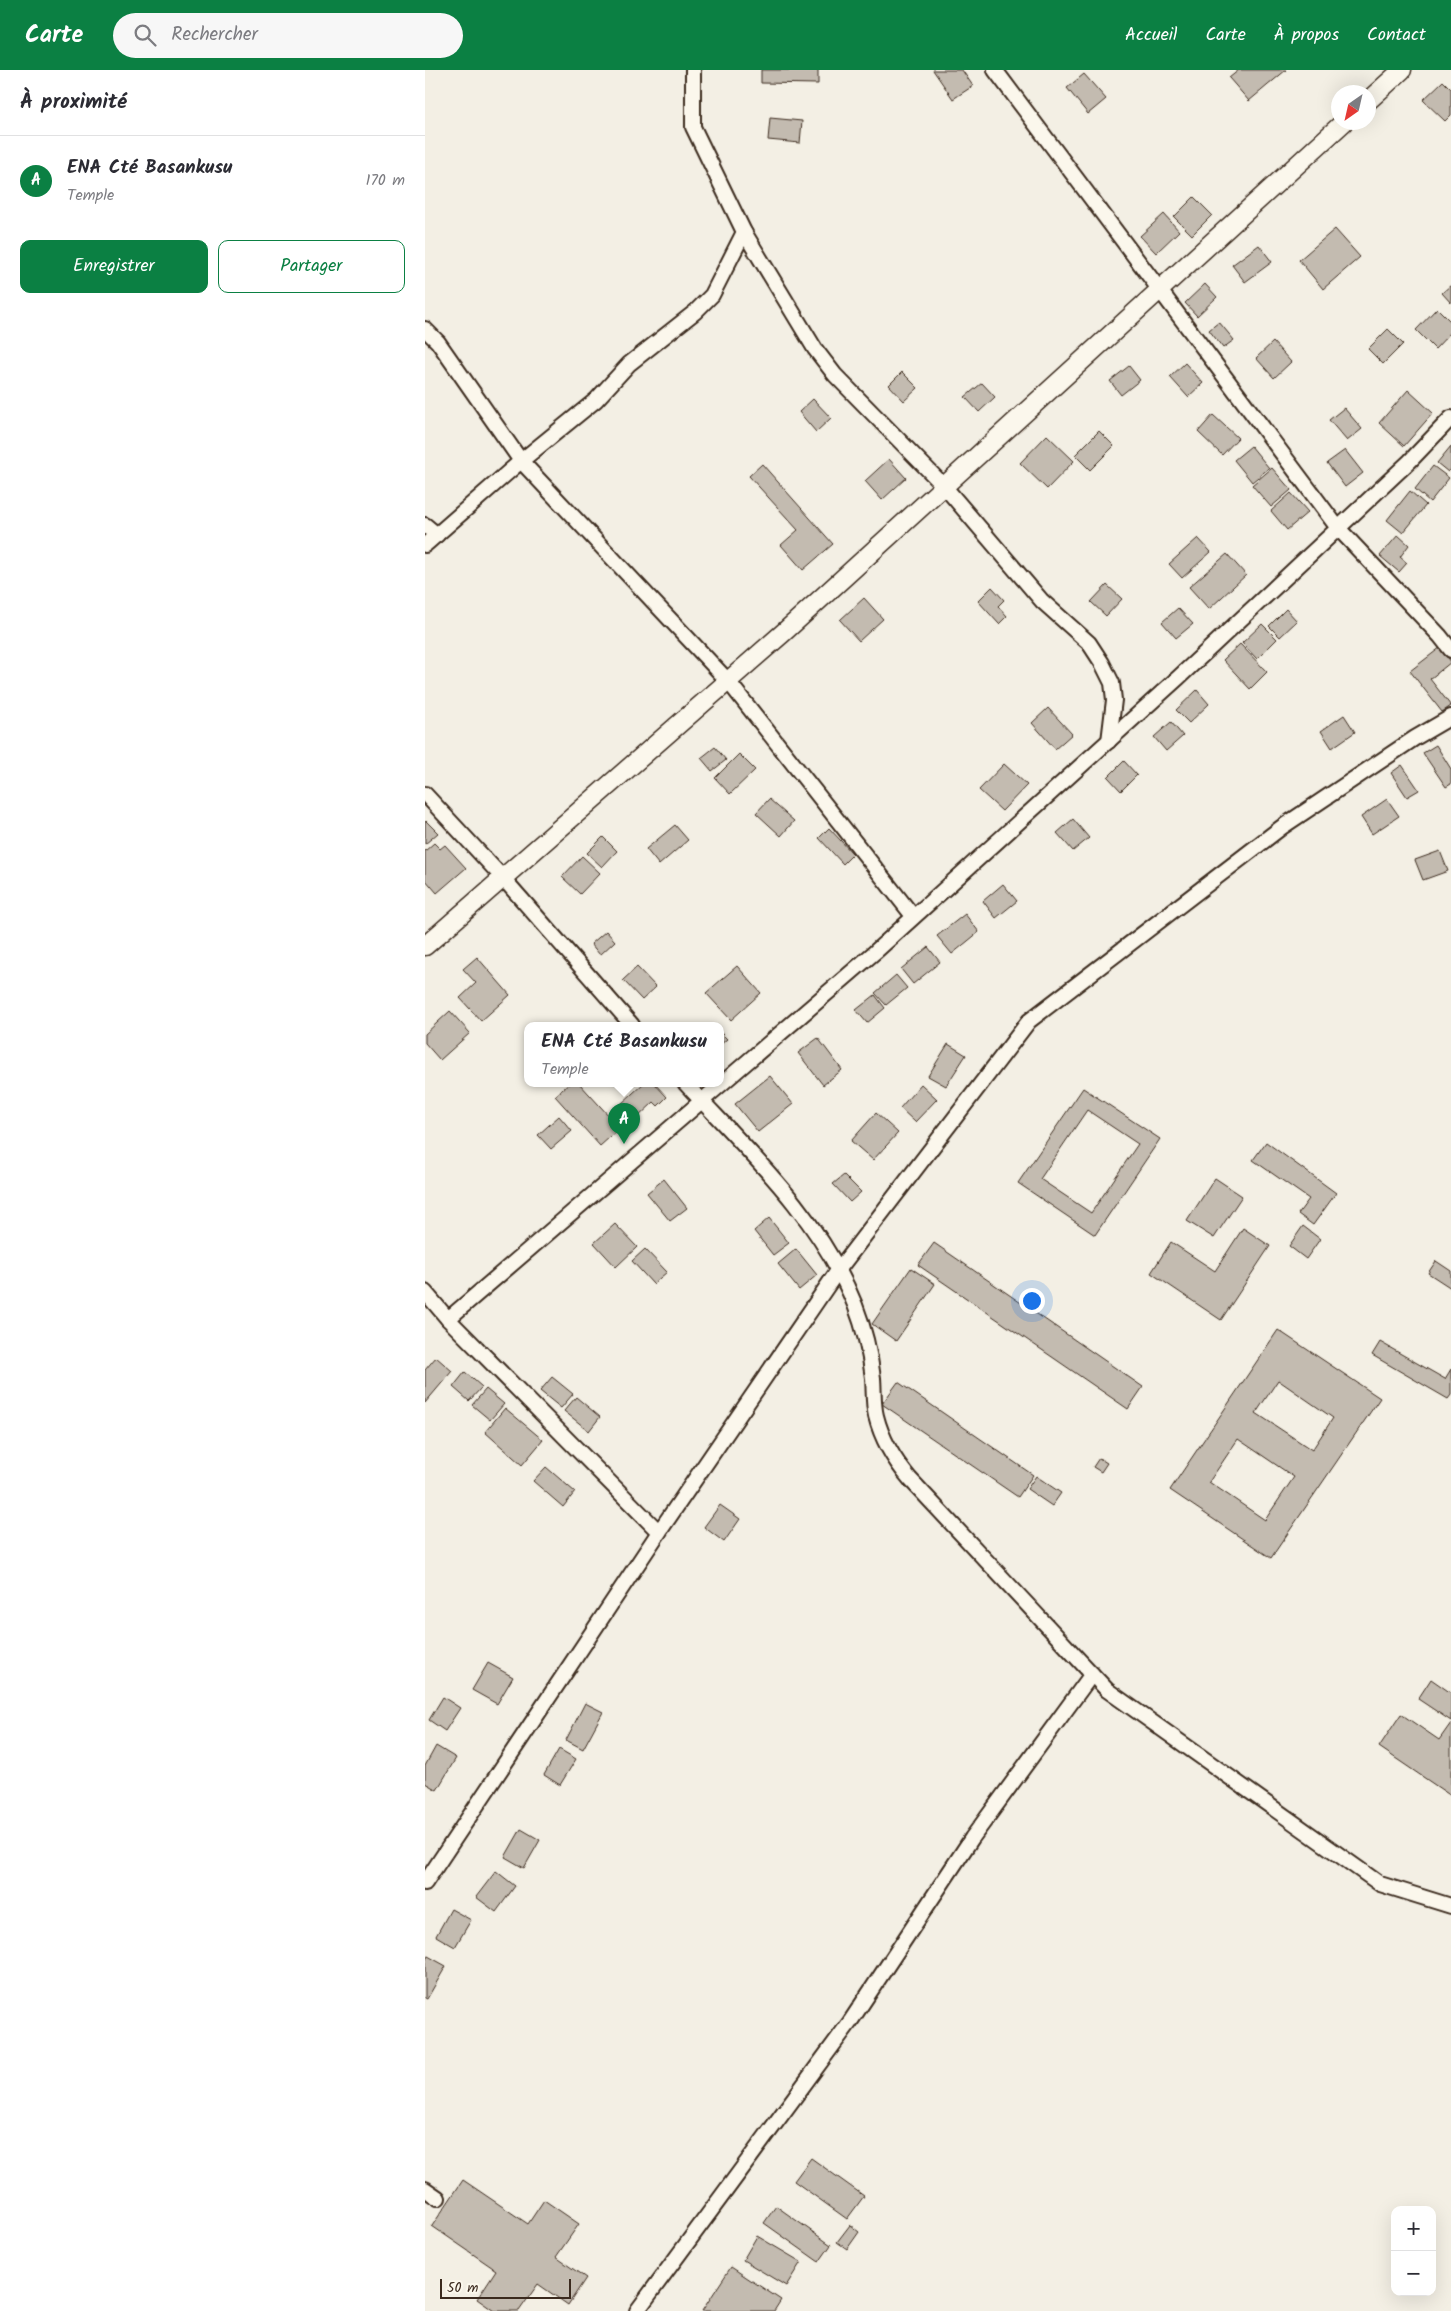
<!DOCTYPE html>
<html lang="fr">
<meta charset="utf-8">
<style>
:root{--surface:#fff;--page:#f7f7f7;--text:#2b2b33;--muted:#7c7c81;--line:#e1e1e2;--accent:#0b8043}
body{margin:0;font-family:Kalam,sans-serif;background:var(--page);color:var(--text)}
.controls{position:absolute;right:15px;bottom:15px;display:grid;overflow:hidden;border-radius:10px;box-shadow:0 5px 20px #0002}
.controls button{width:45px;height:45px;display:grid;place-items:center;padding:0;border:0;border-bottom:1px solid var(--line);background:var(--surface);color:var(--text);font:25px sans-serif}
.compass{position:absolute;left:906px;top:15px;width:45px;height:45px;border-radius:50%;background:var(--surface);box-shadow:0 5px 20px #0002;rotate:214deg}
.scale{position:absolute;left:15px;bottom:12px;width:131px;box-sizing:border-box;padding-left:5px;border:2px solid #3b2a1e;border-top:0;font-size:14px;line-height:18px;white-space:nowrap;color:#3b2a1e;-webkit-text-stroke:4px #fbf7ec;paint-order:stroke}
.you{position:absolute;left:606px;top:1230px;width:18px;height:18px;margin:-12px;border:4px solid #fff;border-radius:50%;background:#1a73e8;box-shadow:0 0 0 8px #1a73e833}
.badge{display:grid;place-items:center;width:32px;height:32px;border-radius:50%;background:var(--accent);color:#fff;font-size:16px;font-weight:700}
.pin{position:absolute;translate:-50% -41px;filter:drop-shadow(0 1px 2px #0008)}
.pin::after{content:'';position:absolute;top:26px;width:18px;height:15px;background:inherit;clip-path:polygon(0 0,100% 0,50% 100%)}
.popup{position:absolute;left:99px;top:952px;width:200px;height:65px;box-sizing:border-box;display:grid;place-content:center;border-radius:10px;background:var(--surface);filter:drop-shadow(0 1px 4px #0005);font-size:16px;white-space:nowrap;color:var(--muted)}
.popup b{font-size:19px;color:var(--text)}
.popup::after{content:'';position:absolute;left:50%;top:100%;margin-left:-10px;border:10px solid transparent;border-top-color:var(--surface)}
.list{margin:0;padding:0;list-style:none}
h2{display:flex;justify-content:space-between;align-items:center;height:65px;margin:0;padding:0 20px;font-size:21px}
h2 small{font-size:16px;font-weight:400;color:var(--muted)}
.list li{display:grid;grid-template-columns:32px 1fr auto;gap:15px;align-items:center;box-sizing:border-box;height:90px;padding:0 20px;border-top:1px solid var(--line)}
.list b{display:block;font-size:19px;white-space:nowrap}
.list p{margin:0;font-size:16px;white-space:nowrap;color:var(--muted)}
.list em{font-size:16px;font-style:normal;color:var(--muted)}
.actions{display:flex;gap:10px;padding:15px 20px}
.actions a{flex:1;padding:11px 0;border:1px solid var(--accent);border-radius:10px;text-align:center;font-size:18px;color:var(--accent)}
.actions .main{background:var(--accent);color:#fff}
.icon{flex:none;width:28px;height:28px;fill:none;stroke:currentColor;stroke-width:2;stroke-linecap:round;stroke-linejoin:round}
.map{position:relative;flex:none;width:1026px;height:2241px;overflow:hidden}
header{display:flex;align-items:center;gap:30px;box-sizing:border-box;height:70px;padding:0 25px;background:var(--accent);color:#fff}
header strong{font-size:24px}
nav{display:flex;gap:28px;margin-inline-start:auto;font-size:18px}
.search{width:350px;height:45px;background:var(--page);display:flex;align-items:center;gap:12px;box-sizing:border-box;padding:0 18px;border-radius:28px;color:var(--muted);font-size:19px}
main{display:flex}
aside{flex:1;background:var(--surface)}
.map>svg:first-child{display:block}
</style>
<header>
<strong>Carte</strong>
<div class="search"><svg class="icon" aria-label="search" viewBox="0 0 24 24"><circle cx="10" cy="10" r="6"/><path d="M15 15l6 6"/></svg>Rechercher</div>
<nav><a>Accueil</a><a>Carte</a><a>À propos</a><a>Contact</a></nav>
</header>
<main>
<aside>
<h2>À proximité<small></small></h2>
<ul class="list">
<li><span class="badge">A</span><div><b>ENA Cté Basankusu</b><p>Temple</p></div><em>170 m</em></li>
</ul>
<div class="actions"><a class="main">Enregistrer</a><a>Partager</a></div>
</aside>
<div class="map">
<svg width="1026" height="2241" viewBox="0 0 1026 2241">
<rect width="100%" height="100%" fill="#f3efe4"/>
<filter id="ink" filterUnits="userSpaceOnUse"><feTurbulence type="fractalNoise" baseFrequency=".02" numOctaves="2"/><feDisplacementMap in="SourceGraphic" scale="10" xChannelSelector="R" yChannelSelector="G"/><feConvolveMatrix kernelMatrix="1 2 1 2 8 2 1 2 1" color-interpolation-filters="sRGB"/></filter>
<g filter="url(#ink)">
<g fill="#c3bbb0" stroke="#3b2a1e" fill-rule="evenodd">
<polygon points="336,0 393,0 393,14 336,13"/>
<polygon points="508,0 537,0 548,16 528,29"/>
<polygon points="814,0 861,0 824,31 804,8"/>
<polygon points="659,4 681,29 663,44 642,18"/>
<polygon points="1018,11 1026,19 1026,45 1020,51 998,30"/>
<polygon points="345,48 377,51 375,73 343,70"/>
<polygon points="769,127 787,145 767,165 749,147"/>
<polygon points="739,144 754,161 731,183 715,166"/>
<polygon points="910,159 935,187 898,219 874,190"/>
<polygon points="834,175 847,192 820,212 807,195"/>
<polygon points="780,214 792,227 772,246 760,233"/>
<polygon points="1026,215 1026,233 1017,223"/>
<polygon points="1012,238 1026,252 1026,262 1010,279 991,260"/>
<polygon points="794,252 809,270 798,278 784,260"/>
<polygon points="963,259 978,274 958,294 943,279"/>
<polygon points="848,272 866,292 849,308 831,288"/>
<polygon points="760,293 778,313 763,327 745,307"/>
<polygon points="704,296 715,310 696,325 685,311"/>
<polygon points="477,302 493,318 479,331 464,315"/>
<polygon points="557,313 570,327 554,342 540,327"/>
<polygon points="983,320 1008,343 979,376 954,353"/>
<polygon points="388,329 406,348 391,362 374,342"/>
<polygon points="919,338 937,359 922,371 904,350"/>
<polygon points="788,345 813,368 797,385 773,362"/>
<polygon points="674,361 689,376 665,400 650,385"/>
<polygon points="622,365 649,391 622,419 595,393"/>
<polygon points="826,376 844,398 827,412 809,390"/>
<polygon points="1026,376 1026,399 1023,402 1012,393"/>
<polygon points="920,380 938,403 920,417 902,393"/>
<polygon points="464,389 481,408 457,430 440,411"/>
<polygon points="337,394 408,474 378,500 356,475 373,460 324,406"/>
<polygon points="1008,396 1024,408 1005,432 990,419"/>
<polygon points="847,398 866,420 846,437 827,415"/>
<polygon points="985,421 1001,435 978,463 962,450"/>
<polygon points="866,423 883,442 862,460 846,441"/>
<polygon points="973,465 984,475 975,487 982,493 974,502 955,486"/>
<polygon points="773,468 786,482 757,508 744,494"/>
<polygon points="802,484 821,505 784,539 764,517"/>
<polygon points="682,515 697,529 681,546 666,532"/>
<polygon points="567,517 579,530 573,536 582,546 574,554 553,531"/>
<polygon points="439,528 458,549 434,571 415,550"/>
<polygon points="753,538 768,554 751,568 737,552"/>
<polygon points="861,539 872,551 855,567 844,556"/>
<polygon points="837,554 852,569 832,589 817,573"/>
<polygon points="815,574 842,602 825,619 798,590"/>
<polygon points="1016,577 1026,592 1005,609 1026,636 1017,642 985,601"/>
<polygon points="772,620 784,634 764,653 751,640"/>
<polygon points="623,638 647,664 630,679 607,653"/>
<polygon points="919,645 930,662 907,678 896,661"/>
<polygon points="746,652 758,666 741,681 729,667"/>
<polygon points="1011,675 1026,699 1026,714 1021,717 998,683"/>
<polygon points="290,677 301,690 287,701 276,688"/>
<polygon points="314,684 330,700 305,724 290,708"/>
<polygon points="699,691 712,705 696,721 683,707"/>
<polygon points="579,694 602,715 577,741 554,720"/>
<polygon points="977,695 994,720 982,727 966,703"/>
<polygon points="344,729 369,751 356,766 331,743"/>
<polygon points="962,729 974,746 947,764 936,747"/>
<polygon points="648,749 664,768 648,781 632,763"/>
<polygon points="1,751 13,763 0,774 0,752"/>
<polygon points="250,755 263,770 234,795 221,779"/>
<polygon points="404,758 428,784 418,794 394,768"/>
<polygon points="178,767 192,781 177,797 162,783"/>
<polygon points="9,773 15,779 20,775 41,798 12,823 0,809 0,781"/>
<polygon points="1015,781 1023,801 998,810 990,790"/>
<polygon points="157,786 175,803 155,824 137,807"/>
<polygon points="578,814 592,831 571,848 558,831"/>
<polygon points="540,844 554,862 527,884 512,866"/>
<polygon points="181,861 190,871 175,885 166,874"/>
<polygon points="503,877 515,892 488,914 476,899"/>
<polygon points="52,887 85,925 56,951 35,928 51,913 38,899"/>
<polygon points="312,896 336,923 306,950 281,923"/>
<polygon points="212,897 231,917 217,930 198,910"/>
<polygon points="471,905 482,918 461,935 450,923"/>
<polygon points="450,925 460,938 442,953 431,940"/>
<polygon points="25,941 45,963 15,990 0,973 0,964"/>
<polygon points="295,962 302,969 295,975"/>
<polygon points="393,968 417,1000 398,1015 373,983"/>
<polygon points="523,974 541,985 521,1016 503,1006"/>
<polygon points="345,1006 368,1034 333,1062 310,1034"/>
<polygon points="145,1013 154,1013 195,1058 175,1076 130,1026"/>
<polygon points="219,1013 229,1013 242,1027 233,1036 229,1032 211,1049 196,1034"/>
<polygon points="496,1014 512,1029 490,1052 475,1038"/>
<path d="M658,1018L735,1069L670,1165L593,1113ZM662,1040L713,1074L666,1143L615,1109Z"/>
<polygon points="451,1043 473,1063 448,1090 426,1071"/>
<polygon points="134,1046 147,1061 126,1079 113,1065"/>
<polygon points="841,1072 911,1123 888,1155 873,1144 884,1129 828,1090"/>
<polygon points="419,1105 436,1122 425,1132 408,1114"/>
<polygon points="790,1108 817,1126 789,1168 762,1151"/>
<polygon points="239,1109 262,1138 245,1151 222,1123"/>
<polygon points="344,1148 364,1173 348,1185 329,1161"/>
<polygon points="190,1154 212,1177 191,1197 169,1173"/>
<polygon points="878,1156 895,1169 881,1189 864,1176"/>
<polygon points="818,1158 845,1176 796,1250 726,1203 746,1172 790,1201"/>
<polygon points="509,1173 718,1317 703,1339 493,1195"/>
<polygon points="220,1179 242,1202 228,1214 207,1191"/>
<polygon points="371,1179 392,1205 374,1220 353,1194"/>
<polygon points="1011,1191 1026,1201 1026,1218 1003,1203"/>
<polygon points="486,1198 510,1214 471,1271 447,1254"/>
<path d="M853,1260L955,1328L846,1488L745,1420ZM853,1310L908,1348L887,1380L831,1343ZM813,1369L869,1407L840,1450L784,1412Z"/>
<polygon points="955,1272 1020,1309 1026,1299 1026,1325 1023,1329 947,1285"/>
<polygon points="11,1287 27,1301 0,1333 0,1300"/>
<polygon points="40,1302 57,1317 44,1331 28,1317"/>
<polygon points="127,1307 148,1324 136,1338 115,1321"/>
<polygon points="473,1312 608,1405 593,1427 457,1334"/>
<polygon points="61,1319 79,1334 65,1350 47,1335"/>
<polygon points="151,1327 175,1347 164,1361 139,1341"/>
<polygon points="80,1338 118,1370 97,1395 60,1362"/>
<polygon points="674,1388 682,1393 676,1402 668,1397"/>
<polygon points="121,1397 150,1422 138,1437 108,1411"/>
<polygon points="611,1406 636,1423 627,1436 602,1419"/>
<polygon points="295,1435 315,1449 299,1472 279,1457"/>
<polygon points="63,1593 88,1607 72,1634 47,1620"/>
<polygon points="1006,1609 1026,1623 1026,1651 993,1629"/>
<polygon points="18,1627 35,1638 20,1661 4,1650"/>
<polygon points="160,1633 178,1642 158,1679 141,1670"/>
<polygon points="976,1644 1014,1670 1026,1653 1026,1726 954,1677"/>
<polygon points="11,1676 31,1688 12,1720 0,1713 0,1696"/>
<polygon points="134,1679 151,1689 135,1715 119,1705"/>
<polygon points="96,1759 115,1770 99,1798 80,1787"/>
<polygon points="71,1801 90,1816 71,1842 51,1827"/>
<polygon points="26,1839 46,1850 30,1877 11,1866"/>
<polygon points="3,1886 21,1896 2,1929 0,1928 0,1891"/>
<polygon points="386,2088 439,2126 422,2149 369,2111"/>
<polygon points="38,2110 103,2154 119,2130 154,2154 131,2187 161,2208 143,2235 113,2214 94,2241 69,2241 52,2229 71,2200 7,2156"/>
<polygon points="351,2136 406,2175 394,2192 339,2153"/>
<polygon points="425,2155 434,2162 422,2179 412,2172"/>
<polygon points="332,2166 376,2192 361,2216 318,2190"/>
<polygon points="306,2197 356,2230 349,2241 277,2241"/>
</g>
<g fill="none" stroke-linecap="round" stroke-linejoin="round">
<g stroke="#3b2a1e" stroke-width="18">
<g id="minor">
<polyline points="268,0 268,57 319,162 390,279 410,305 519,416 617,531 664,573 677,593 687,613 689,630 684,671"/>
<polyline points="570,0 913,458 1015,566 1026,580"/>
<polyline points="0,259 13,272 96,391 303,611 488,846"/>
<polyline points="0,455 12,465"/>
<polyline points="0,475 96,391 171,330 204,294 270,242 287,225 319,162"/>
<polyline points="0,724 78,808 207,955"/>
<path d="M260,1013C323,1081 395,1147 430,1235C439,1258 445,1283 448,1308C449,1320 448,1334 451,1346C457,1370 469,1390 485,1409L682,1620L955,1814L1026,1836"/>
<polyline points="0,1222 23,1249 450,882 753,608 985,391 1026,348"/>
<polyline points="23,1249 234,1462"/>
<polyline points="0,1813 234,1462 414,1199 604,951 857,757 990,668 1026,647"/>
<polyline points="0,2119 13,2128"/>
<polyline points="212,2241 425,1952 547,1768 667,1604"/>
</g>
</g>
<g stroke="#3b2a1e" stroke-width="21">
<g id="tertiary">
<polyline points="944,30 977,0"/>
<polyline points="0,876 358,563 919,52"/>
</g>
</g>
<use href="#minor" stroke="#fbf7ec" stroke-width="14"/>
<use href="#tertiary" stroke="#fbf7ec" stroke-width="18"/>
</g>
</g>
</svg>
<div class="controls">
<button>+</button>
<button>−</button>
</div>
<svg class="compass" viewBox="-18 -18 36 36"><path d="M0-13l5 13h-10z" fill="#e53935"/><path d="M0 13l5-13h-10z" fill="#7c7c81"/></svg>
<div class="scale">50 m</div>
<div class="you"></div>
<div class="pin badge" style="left:199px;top:1074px">A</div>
<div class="popup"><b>ENA Cté Basankusu</b>Temple</div>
</div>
</main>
